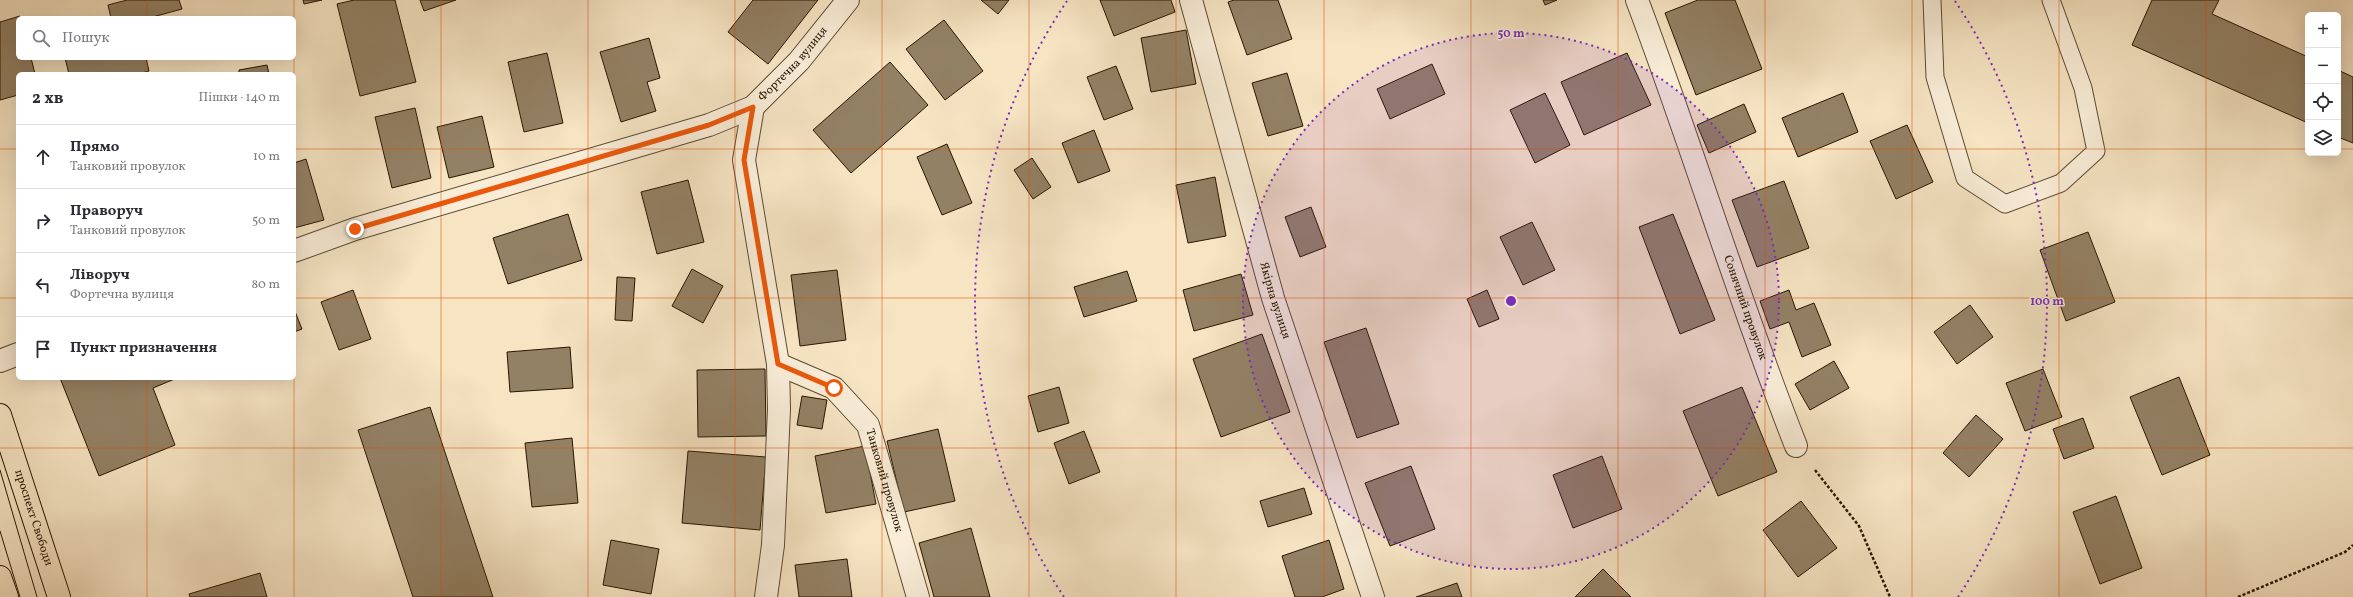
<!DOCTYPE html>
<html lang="uk">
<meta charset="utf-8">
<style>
:root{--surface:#fff;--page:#f7f7f7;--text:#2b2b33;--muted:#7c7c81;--line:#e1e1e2}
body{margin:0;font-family:Vollkorn,serif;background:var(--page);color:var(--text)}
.controls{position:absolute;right:12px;top:12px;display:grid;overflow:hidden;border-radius:6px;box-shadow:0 4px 16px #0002}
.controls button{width:36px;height:36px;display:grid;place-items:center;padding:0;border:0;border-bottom:1px solid var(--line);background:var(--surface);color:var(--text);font:20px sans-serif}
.stop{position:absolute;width:12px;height:12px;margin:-9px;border:3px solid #ea580c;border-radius:50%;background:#fff}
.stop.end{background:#ea580c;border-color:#fff;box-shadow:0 1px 4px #0008}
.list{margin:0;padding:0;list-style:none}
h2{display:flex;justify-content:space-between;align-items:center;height:52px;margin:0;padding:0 16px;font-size:17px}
h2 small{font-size:13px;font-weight:400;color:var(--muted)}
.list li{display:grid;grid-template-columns:26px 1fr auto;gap:12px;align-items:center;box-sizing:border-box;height:64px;padding:0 16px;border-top:1px solid var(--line)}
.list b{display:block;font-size:15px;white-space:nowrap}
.list p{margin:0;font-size:13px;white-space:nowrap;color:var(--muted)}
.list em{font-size:13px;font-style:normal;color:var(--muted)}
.icon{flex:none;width:22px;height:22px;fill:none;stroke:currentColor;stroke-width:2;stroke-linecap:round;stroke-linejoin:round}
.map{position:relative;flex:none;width:2353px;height:597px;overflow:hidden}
.search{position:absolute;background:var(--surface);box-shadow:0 4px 16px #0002;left:16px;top:16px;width:280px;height:44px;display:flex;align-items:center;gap:10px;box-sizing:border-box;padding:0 14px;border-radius:6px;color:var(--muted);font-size:15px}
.panel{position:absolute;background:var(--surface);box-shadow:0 4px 16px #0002;left:16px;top:72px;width:280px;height:308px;border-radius:6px}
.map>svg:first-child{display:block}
</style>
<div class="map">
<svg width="2353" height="597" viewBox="0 0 2353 597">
<rect width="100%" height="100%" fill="#f6e4c3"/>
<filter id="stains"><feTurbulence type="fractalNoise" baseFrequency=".005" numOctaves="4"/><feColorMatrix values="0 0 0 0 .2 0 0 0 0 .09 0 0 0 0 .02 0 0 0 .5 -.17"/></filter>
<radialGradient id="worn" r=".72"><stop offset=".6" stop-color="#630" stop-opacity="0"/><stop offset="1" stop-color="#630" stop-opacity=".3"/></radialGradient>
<g fill="#938165" stroke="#281600">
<polygon points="127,0 179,0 182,9 149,18 111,18 108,5"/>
<polygon points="303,0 322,0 304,4"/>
<polygon points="354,0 395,0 416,82 360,96 337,4"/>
<polygon points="420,0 456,0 424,11"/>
<polygon points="753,0 818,0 768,64 728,32"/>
<polygon points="981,0 1009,0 998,14"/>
<polygon points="1100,0 1171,0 1175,12 1114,36"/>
<polygon points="1234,0 1278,0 1292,39 1247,55 1228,2"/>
<polygon points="1543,0 1557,0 1545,5"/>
<polygon points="1698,0 1735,0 1762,69 1696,95 1665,13"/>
<polygon points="2152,0 2219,0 2212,14 2308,57 2308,123 2132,45"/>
<polygon points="20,16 18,18 18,58 31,58 35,74 18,74 18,95 0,100 0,22"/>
<polygon points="944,20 983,71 945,100 906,49"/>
<polygon points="1186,30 1196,84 1151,92 1141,38"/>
<polygon points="649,38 660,78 647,82 656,111 621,122 600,52"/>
<polygon points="547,53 563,123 524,132 508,62"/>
<polygon points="1627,53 1651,105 1584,135 1561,82"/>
<polygon points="65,58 146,58 149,71 138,74 69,74"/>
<polygon points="890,62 928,105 851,173 813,130"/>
<polygon points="1432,64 1445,94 1390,119 1377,89"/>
<polygon points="267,65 269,74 239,74 239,70"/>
<polygon points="1116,66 1133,109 1104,120 1087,77"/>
<polygon points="2338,70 2353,77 2353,143 2338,137"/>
<polygon points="1287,73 1303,126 1268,136 1252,83"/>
<polygon points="1545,93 1570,145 1535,163 1510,110"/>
<polygon points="1843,93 1858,132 1798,157 1782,118"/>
<polygon points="1744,104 1756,132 1709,153 1697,125"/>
<polygon points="415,108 431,178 392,188 375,117"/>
<polygon points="482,116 494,167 449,178 437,127"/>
<polygon points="1907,125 1933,182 1896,199 1870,141"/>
<polygon points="1094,130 1110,171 1078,183 1062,143"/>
<polygon points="947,144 972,203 942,215 917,157"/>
<polygon points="1032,158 1051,187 1033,199 1014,170"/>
<polygon points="306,159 324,220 294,228 294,163"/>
<polygon points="1215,177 1226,236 1188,243 1176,185"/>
<polygon points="688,180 704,242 657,254 641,192"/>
<polygon points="1784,181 1809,248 1757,267 1732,200"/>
<polygon points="1311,207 1326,247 1300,257 1285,217"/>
<polygon points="568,214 582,260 508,284 493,238"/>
<polygon points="1673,214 1715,320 1680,334 1639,227"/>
<polygon points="1532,222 1555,270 1523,285 1500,237"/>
<polygon points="2088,232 2115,302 2066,321 2040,250"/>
<polygon points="692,269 723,286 703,323 672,306"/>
<polygon points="837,270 846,340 800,346 791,275"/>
<polygon points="1127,271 1137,301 1084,317 1074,287"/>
<polygon points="1241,274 1253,315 1194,331 1183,290"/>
<polygon points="617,277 635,278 632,321 615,320"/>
<polygon points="353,290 371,339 339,350 321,302"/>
<polygon points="1487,290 1499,319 1479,327 1467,299"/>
<polygon points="1789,290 1796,310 1814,303 1831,345 1802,357 1789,322 1770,329 1760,301"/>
<polygon points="1970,305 1993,337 1957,364 1934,332"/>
<polygon points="294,309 302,329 294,332"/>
<polygon points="1366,328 1399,424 1357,438 1324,342"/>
<polygon points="1262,334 1290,412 1221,437 1193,359"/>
<polygon points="570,347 573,388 510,392 507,352"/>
<polygon points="1834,361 1849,388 1810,410 1795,384"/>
<polygon points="765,369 766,436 698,437 697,370"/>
<polygon points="2043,369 2062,417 2025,431 2006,383"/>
<polygon points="2179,377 2210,455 2162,475 2130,397"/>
<polygon points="60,378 177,378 153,388 175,445 99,476"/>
<polygon points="1059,387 1069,423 1038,432 1028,396"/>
<polygon points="1742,387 1777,472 1718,496 1683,411"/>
<polygon points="802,396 827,400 822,429 797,425"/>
<polygon points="430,407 493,597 413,597 358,430"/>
<polygon points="1976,415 2003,439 1969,477 1943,453"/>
<polygon points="2083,418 2094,448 2064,459 2053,429"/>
<polygon points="938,429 955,501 904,512 887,441"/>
<polygon points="1084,431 1100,472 1069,484 1054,443"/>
<polygon points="572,438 578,503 532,507 525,443"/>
<polygon points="865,446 876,504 826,513 815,456"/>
<polygon points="688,451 766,457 760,530 682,523"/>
<polygon points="1602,456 1622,509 1573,528 1553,475"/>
<polygon points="1411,466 1435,529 1390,546 1365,483"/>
<polygon points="1304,488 1312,514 1268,527 1260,501"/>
<polygon points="2116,496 2142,568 2100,584 2073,512"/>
<polygon points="1801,501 1837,548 1798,577 1763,530"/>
<polygon points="971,528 990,597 934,597 919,543"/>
<polygon points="611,540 659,549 651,594 603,585"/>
<polygon points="1329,540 1344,589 1322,597 1295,597 1282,556"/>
<polygon points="847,559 852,597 799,597 795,565"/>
<polygon points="1603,569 1631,597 1575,597"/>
<polygon points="260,573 267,597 190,597 189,594"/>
<polygon points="1457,583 1462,597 1416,597"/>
</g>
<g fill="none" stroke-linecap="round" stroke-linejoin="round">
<g stroke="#5c4a31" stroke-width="19">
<polyline id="service" points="1932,0 1935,77 1965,178 2005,204 2061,183 2096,151 2083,88 2051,0"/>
</g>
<g stroke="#5c4a31" stroke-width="24">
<g id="minor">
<path id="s1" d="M1191,0L1273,298L1373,597"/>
<path id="s2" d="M1637,0C1693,148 1738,299 1796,446"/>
<polyline points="753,107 744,160 778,364 779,409 773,545 766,597"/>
<path id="s3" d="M294,251L355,229L709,125L753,107L799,61L848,0"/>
<polyline points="0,361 18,354"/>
<path id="s4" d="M778,364L834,388L868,425L918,597"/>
</g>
</g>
<g stroke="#281600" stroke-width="24">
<g id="trunk">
<path id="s5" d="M0,415L59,597"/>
<polyline points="0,577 7,597"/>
</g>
</g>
<g stroke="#281600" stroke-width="2.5" stroke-dasharray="3 2" stroke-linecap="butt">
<polyline points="1815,470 1859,526 1890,597"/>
<polyline points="2238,597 2345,552 2353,545"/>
</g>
<use href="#service" stroke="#f9edd8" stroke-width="17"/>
<use href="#minor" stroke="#f9edd8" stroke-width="22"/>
<use href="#trunk" stroke="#f6e4c3" stroke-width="22"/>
<g stroke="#281600" stroke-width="1">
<polyline points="0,470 37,597"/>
<polyline points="0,531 20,597"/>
</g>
</g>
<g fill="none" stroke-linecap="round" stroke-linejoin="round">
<polyline stroke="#ea580c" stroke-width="5" points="355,229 709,125 753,107 744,160 778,364 834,388"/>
</g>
<path fill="none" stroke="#de560b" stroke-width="1" stroke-opacity="0.55" d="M147,0V18M294,0V597M441,0V597M588,0V597M735,0V597M882,0V597M1029,0V597M1176,0V597M1324,0V597M1471,0V597M1618,0V597M1765,0V597M1912,0V597M2059,0V597M2206,0V597M147,58V74M0,149H18M294,149H2308M2338,149H2353M0,298H18M294,298H2353M147,378V597M0,448H2353"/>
<circle cx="1511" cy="301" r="268" fill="#7b2cbf" fill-opacity=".12"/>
<g fill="none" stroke="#7b2cbf" stroke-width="2" stroke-dasharray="2 4">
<circle cx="1511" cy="301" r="268"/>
<path d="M1064 597A536 536 0 0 1 1067 1M1955 1A536 536 0 0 1 1958 597"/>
</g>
<g text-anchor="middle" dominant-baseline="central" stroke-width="3" stroke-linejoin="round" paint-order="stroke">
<g font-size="12" fill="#281600" stroke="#f9edd8">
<text stroke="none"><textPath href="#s3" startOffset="540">Фортечна вулиця</textPath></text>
<text stroke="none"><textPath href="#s1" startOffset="312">Якірна вулиця</textPath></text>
<text stroke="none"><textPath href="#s2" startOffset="326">Сонячний провулок</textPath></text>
<text stroke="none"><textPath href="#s4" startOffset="169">Танковий провулок</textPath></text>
<text stroke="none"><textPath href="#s5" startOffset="108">проспект Свободи</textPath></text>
</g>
</g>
<circle cx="1511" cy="301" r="6" fill="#7b2cbf" stroke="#f9edd8" stroke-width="2"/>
<g font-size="12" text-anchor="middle" font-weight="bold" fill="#7b2cbf" stroke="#f9edd8" stroke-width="3" stroke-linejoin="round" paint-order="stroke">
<text x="1511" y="37">50 m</text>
<text x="2047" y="305">100 m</text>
</g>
<rect width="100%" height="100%" filter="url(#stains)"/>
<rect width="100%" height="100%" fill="url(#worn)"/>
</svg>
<div class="controls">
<button>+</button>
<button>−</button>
<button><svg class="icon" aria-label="locate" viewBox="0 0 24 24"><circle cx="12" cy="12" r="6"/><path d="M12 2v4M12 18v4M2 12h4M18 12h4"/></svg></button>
<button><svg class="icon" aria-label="layers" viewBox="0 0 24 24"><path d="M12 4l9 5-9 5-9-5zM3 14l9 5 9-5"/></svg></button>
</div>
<div class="stop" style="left:834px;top:388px"></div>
<div class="stop end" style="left:355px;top:229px"></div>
<div class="search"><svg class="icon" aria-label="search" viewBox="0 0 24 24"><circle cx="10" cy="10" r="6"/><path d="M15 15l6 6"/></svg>Пошук</div>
<section class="panel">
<h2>2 хв<small>Пішки · 140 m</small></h2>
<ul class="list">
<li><svg class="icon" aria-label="ahead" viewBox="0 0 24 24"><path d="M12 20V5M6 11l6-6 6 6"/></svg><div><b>Прямо</b><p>Танковий провулок</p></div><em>10 m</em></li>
<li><svg class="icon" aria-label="right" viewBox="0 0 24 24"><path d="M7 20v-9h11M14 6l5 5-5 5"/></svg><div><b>Праворуч</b><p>Танковий провулок</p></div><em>50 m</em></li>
<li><svg class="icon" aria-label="left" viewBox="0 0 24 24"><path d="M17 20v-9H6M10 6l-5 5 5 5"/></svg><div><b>Ліворуч</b><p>Фортечна вулиця</p></div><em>80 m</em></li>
<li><svg class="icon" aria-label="arrive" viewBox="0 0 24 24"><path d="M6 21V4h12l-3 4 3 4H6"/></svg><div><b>Пункт призначення</b></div></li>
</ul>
</section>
</div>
